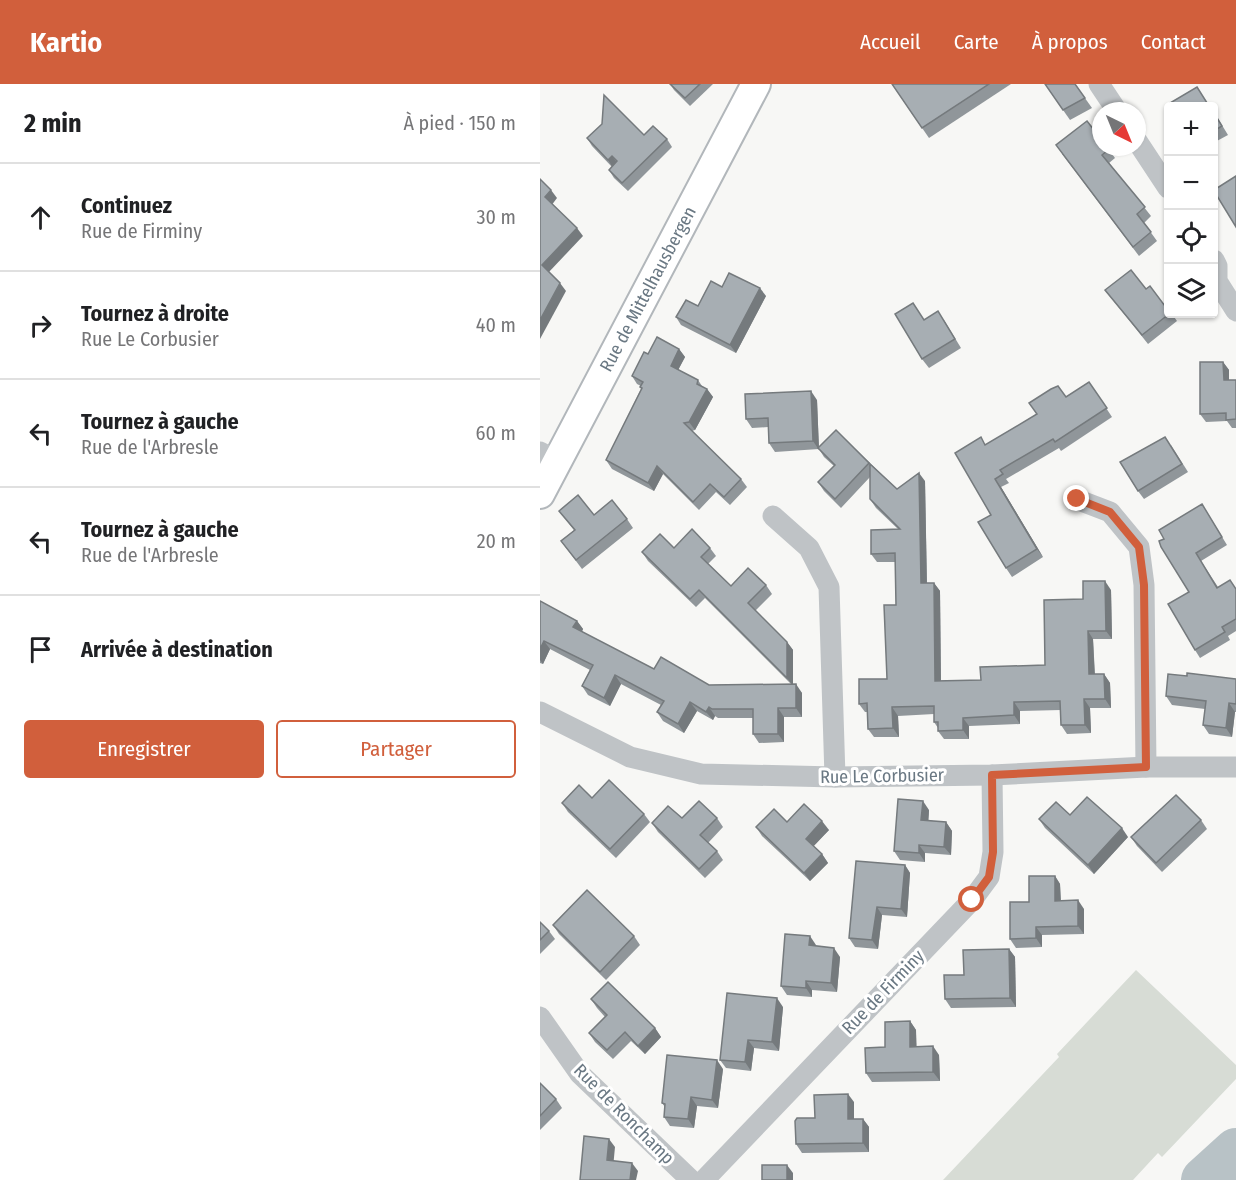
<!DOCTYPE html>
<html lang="fr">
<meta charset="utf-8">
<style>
:root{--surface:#fff;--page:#f2f2f2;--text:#202124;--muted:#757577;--line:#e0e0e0;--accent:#d15f3c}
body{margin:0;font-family:"Fira Sans Condensed",sans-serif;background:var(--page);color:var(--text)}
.controls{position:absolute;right:18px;top:18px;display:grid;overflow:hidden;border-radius:6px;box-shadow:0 2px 4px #0004}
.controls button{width:54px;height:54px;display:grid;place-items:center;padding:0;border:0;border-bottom:2px solid var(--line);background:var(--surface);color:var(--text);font:30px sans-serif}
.compass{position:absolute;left:552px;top:18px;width:54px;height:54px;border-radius:50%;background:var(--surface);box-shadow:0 2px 4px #0004;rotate:137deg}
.stop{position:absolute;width:18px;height:18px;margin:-14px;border:4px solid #d15f3c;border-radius:50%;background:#fff}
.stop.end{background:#d15f3c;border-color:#fff;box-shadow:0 2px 6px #0008}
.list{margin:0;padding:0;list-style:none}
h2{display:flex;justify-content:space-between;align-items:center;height:78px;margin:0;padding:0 24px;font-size:26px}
h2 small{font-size:20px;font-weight:400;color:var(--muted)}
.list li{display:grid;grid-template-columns:39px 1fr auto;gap:18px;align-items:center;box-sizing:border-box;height:108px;padding:0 24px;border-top:2px solid var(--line)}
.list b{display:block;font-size:22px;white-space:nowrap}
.list p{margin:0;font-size:20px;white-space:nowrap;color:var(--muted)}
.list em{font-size:20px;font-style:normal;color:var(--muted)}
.actions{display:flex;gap:12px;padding:18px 24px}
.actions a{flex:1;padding:14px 0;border:2px solid var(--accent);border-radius:6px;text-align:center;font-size:21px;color:var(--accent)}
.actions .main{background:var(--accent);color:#fff}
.icon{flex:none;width:33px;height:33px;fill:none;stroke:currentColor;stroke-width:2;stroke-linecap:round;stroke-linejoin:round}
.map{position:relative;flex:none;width:696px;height:1096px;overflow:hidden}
header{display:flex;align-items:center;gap:36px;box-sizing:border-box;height:84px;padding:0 30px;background:var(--accent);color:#fff}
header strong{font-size:28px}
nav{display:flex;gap:33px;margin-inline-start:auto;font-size:21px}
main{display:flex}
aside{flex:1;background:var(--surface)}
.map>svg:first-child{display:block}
</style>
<header>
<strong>Kartio</strong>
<nav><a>Accueil</a><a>Carte</a><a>À propos</a><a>Contact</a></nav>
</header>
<main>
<aside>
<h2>2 min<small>À pied · 150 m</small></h2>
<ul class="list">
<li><svg class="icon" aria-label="ahead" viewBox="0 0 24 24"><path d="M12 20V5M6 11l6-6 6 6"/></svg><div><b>Continuez</b><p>Rue de Firminy</p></div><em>30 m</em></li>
<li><svg class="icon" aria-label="right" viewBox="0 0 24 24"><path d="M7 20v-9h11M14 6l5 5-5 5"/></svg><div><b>Tournez à droite</b><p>Rue Le Corbusier</p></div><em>40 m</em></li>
<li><svg class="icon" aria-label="left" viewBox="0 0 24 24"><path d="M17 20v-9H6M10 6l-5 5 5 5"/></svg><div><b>Tournez à gauche</b><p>Rue de l'Arbresle</p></div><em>60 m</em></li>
<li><svg class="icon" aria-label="left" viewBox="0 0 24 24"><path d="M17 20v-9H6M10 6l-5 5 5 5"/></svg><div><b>Tournez à gauche</b><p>Rue de l'Arbresle</p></div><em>20 m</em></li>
<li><svg class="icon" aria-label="arrive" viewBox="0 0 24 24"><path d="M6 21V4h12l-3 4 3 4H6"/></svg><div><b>Arrivée à destination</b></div></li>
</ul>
<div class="actions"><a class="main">Enregistrer</a><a>Partager</a></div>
</aside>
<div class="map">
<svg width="696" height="1096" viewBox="0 0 696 1096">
<rect width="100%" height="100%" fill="#f7f7f5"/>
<polygon fill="#d7dcd5" points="596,886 696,981 696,995 622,1073 618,1069 593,1096 403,1096 519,973 517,970"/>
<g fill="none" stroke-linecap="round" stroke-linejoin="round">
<polyline stroke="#b8c2c6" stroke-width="46" points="664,1096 696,1067"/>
<g stroke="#b2b7bb" stroke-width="32">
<polyline id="secondary" points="0,410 216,0"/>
</g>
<g stroke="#bfc3c6" stroke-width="21">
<polyline points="559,0 577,27"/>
<polyline points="597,57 628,104"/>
<polyline points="674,176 677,182 677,197 696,227"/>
<polyline points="0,368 17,377"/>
<polyline points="536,415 570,428 599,463 604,501 606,683"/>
<polyline points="233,432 269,464 289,503 295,693"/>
<polyline points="0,628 90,673 161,690 295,693 452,691 606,683 696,683"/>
<polyline points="0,933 40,990 151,1096"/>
<polyline points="164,1096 432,816 449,793 453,768 452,691"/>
</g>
<use href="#secondary" stroke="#fff" stroke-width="28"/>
</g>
<g fill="#90969a">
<polygon points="130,0 173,0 150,22 134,6"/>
<polygon points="352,0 471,0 389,54"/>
<polygon points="505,0 535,0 552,24 530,36"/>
<polygon points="674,28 688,51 675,58 678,62 674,64"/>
<polygon points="104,51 127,55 132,63 88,107 74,94 69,86 72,83 52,62 47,54"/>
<polygon points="567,63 575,74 569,79 611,132 604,139 617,157 599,172 522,70"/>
<polygon points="182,203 226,212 196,269 141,241 136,233 158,222"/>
<polygon points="606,205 628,230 632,230 637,237 608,260 565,206"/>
<polygon points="384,236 404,236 421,264 389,284 382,275"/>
<polygon points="139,265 145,273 138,286 158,296 162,302 167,305 173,313 155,346 152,347 201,395 207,403 190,421 176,408 159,426 123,390 114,407 72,385 66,376 101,305 100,303 101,302 97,300 92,292 108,270"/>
<polygon points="683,278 689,286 689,296 696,296 696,344 692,344 687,337 666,338 660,330"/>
<polygon points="549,298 572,333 521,367 519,364 466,395 469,399 461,403 503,473 472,493 466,484 451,431 446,361 526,313"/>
<polygon points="277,316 279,364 296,346 357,405 385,397 387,499 394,499 400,507 401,597 441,596 505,581 543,515 571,506 572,555 553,555 555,590 564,590 570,599 571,624 550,624 551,649 527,650 521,641 521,626 480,627 480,640 429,642 429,655 404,655 398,647 398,644 394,638 394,630 358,632 359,653 334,653 328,645 327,628 325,628 319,620 347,595 356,521 355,478 337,478 331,470 358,445 336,424 330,415 330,393 301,424 284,407 278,398 294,382 284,373 279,365 235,368 229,359 228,343 212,344 206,335"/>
<polygon points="631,361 648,388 604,415 598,407"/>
<polygon points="662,420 687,461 661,477 678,503 696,504 696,547 688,552 690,556 660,574 655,566 649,508"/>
<polygon points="19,427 87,435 93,444 42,485 21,457 34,446"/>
<polygon points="134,464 170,464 176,472 168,480 191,502 226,501 232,510 215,527 247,558 253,566 253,600 262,609 262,633 244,633 244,658 219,659 213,650 213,634 178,634 175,632 173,636 157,627 144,649 123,637 117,628 121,621 81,600 70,622 48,611 42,602 50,586 10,565 3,580 0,579 0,517 37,537 43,545 42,548 114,585 169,601 251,600 165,514 156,523 108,477 102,468"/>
<polygon points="647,592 696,595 696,628 695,628 692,653 669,650 663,641 665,625 632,621 626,612"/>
<polygon points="52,714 104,730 110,738 76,774 28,728 22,719"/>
<polygon points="389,726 388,737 406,738 412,747 411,771 385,769 385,778 360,776 354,767"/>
<polygon points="142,734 177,734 183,743 168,759 177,767 183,776 165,794 118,748 112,739"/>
<polygon points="499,735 588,753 554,790 505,744"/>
<polygon points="661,736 667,745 622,788 597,762 591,753"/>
<polygon points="247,738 289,746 273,762 282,770 288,779 270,797 222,752 216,743"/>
<polygon points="365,781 370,789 367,833 342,831 338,865 315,863 309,854"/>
<polygon points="515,792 520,800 521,817 544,825 544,850 502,851 502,863 476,864 470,855 489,818"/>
<polygon points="0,838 9,847 15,855 0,870"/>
<polygon points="13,841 94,852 100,861 66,896 19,850"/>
<polygon points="276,861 276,862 300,873 297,908 272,906 272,913 247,911 241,902"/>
<polygon points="469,865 475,873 476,923 411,924 405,915 424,891"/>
<polygon points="51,915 115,944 121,953 105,970 91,957 73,975 55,958 49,949 65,933 57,924"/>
<polygon points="243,923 239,967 214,964 211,987 186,984 180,976"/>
<polygon points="370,937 376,946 376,963 399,971 400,997 332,998 326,989 345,963"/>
<polygon points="183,985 178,1024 157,1022 154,1044 130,1042 124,1033 125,1023 122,1019"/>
<polygon points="0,999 16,1015 22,1024 0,1046"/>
<polygon points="314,1018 314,1035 323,1035 329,1043 329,1068 262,1069 256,1060 275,1034"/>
</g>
<g fill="#757a7d">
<polygon points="72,72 77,79 73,84 68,76"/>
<polygon points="11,106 17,114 11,122 5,113"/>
<polygon points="37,144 43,152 8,189 2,181"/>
<polygon points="20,199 26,207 0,255 0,236"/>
<polygon points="220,204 226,212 196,269 190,261"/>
<polygon points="139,265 145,273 136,290 131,282"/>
<polygon points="683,278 689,286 689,304 684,296"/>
<polygon points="167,305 173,313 155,346 149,338"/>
<polygon points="271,307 277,316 279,366 273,357"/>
<polygon points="117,382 123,390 114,407 108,399"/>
<polygon points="379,389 385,397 387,507 381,499"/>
<polygon points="455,395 461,403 503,473 497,465"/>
<polygon points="565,497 571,506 572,555 566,547"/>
<polygon points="394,499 400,507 401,606 395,597"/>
<polygon points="37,537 43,545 39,552 33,543"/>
<polygon points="548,547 553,555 555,599 549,590"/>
<polygon points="4,557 10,565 3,580 0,576 0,565"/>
<polygon points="247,558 253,566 253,602 247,594"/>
<polygon points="564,590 570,599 571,624 565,615"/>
<polygon points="75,591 81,600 70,622 64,614"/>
<polygon points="256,600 262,609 262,633 256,624"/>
<polygon points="544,615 550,624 551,649 545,641"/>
<polygon points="150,618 157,627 144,649 138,640"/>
<polygon points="474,618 480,627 480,640 474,631"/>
<polygon points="689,619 695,628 692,653 686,644"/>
<polygon points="169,623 175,632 173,636 166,628"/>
<polygon points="352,623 358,632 359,653 353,644"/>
<polygon points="238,624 244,633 244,658 238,650"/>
<polygon points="423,634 429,642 429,655 423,646"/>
<polygon points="383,717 389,726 388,745 381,736"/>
<polygon points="282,737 289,746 272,764 266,755"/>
<polygon points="406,738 412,747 411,771 404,763"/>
<polygon points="582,744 588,753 554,790 548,781"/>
<polygon points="379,761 385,769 385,778 379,769"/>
<polygon points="282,770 288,779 270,797 264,789"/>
<polygon points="365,781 370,789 367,833 361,825"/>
<polygon points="515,792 520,800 521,825 515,817"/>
<polygon points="538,816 544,825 544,850 538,842"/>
<polygon points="337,823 342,831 338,865 332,856"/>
<polygon points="496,843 502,851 502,863 496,854"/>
<polygon points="270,852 276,861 276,870 269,861"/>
<polygon points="294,864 300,873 297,908 291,899"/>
<polygon points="469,865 475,873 476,923 470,914"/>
<polygon points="266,897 272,906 272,913 266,904"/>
<polygon points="237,914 243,923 239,967 232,958"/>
<polygon points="370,937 376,946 377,972 370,963"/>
<polygon points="115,944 121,953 105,970 98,962"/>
<polygon points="208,956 214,964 211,987 205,978"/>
<polygon points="393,962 399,971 400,997 393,988"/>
<polygon points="177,976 183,985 178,1024 172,1016"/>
<polygon points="308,1010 314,1018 314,1043 308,1035"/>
<polygon points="151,1013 157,1022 154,1044 148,1035"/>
<polygon points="323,1035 329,1043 329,1068 323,1059"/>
<polygon points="69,1055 75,1063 73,1084 67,1076"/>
<polygon points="92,1079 98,1087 96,1096 90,1096"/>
<polygon points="247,1081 253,1089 253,1096 247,1096"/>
</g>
<g fill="#a7aeb3" stroke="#757a7d" stroke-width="1.5">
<polygon points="130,0 160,0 145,14"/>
<polygon points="352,0 449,0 382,44"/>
<polygon points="505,0 535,0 545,14 523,26"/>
<polygon points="657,3 669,22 632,22 630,19"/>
<polygon points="64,11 104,51 113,42 127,55 82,99 69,86 77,77 72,72 68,76 47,54 62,40"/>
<polygon points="674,29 682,42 674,47"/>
<polygon points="547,37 561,55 561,63 567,63 569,65 562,71 605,123 597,130 611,148 593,163 516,61"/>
<polygon points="696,92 696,143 674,107 674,106"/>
<polygon points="0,95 11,106 5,113 37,144 2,181 20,199 0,236"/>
<polygon points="591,186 606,205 610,202 628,226 629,230 602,251 565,206"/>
<polygon points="189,189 220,204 190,261 136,233 146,216 158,222 171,197 182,203"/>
<polygon points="373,219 384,236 398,227 415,255 382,275 355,230"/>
<polygon points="117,253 139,265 131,282 158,296 157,300 167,305 149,338 144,339 201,395 184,413 170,400 153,418 117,382 108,399 66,376 102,304 100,303 103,298 92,292 104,268 108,270"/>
<polygon points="660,278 683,278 684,296 696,296 696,335 686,336 686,329 660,330"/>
<polygon points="549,298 567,324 515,358 513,355 460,386 463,390 455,395 497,465 466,484 438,438 451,431 415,369 441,353 445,361 497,330 489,319 511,305 518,302 526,313"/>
<polygon points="271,307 273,357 229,359 228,334 206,335 205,310"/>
<polygon points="296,346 329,379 295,415 278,398 295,381 278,364"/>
<polygon points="625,353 642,380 598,407 580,378"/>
<polygon points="330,380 357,405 379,389 381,499 394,499 395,597 441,596 440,583 505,581 504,516 543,515 543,497 565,497 566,547 548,547 549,590 564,590 565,615 544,615 545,641 521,641 520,617 474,618 474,631 423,634 423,646 398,647 398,638 394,638 394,622 352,623 353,644 328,645 327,619 319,620 319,595 347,595 344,521 356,521 355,469 331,470 331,446 360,445 330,415"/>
<polygon points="38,411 54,431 72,416 87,435 36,476 21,457 35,446 19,427"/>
<polygon points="662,420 682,453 656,469 677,504 690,496 696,505 696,535 682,543 685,548 655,566 628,520 649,508 621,463 619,457 624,455 619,446"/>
<polygon points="152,445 170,464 161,473 191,502 208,484 226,501 208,519 247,558 247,594 159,506 150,515 102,468 120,450 134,464"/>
<polygon points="0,517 37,537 33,543 114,585 121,573 169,601 256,600 256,624 238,624 238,650 213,650 213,625 172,625 169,623 166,628 150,618 138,640 117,628 124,617 75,591 64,614 42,602 53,581 4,557 0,565"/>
<polygon points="647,589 696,595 696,620 689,619 686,644 663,641 666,617 626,612 628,590 647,592"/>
<polygon points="69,696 104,730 70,765 22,719 39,701 52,714"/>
<polygon points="636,711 661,736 616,779 591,753"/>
<polygon points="547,713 582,744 548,781 499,735 516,718 530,731"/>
<polygon points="358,715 383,717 381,736 406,738 404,763 379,761 379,769 354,767"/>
<polygon points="159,717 177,734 160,751 177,767 159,785 112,739 128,722 142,734"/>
<polygon points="264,720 282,737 266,755 282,770 264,789 216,743 234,725 247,738"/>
<polygon points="316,777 365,781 361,825 337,823 332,856 309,854"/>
<polygon points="489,792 515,792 515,817 538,816 538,842 496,843 496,854 470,855 470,818 489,818"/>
<polygon points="47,806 94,852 60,888 13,841"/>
<polygon points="0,838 9,847 0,856"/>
<polygon points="245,850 270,852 269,861 294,864 291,899 266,897 266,904 241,902"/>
<polygon points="469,865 470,914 405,915 404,891 424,891 423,866"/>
<polygon points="68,898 115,944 98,962 85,948 67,966 49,949 67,931 51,915"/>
<polygon points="187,909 237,914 232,958 208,956 205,978 180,976"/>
<polygon points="370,937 370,963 393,962 393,988 326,989 325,964 345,963 345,938"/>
<polygon points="127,971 177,976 172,1016 151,1013 148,1035 124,1033 125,1020 122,1019"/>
<polygon points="0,999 16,1015 0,1032"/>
<polygon points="308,1010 308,1035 323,1035 323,1059 256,1060 255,1037 257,1034 275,1034 274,1011"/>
<polygon points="44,1052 69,1055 67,1076 92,1079 90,1096 40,1096"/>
<rect x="222" y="1081" width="25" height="15"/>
</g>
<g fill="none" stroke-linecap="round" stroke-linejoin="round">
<polyline stroke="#d15f3c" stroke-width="8" points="432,816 449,793 453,768 452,691 606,683 604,501 599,463 570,428 537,415"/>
</g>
<g text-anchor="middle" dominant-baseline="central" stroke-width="6" stroke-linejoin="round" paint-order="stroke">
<g font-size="18" fill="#6a7883" stroke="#fff">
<text transform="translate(108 205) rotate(-62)">Rue de Mittelhausbergen</text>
<text transform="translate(342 692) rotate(-1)">Rue Le Corbusier</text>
<text transform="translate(343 908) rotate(-46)">Rue de Firminy</text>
<text transform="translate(84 1030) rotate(45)">Rue de Ronchamp</text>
</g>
</g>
</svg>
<div class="controls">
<button>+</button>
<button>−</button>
<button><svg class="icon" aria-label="locate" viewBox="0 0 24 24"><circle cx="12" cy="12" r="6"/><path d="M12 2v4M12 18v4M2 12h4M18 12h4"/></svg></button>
<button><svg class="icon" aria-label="layers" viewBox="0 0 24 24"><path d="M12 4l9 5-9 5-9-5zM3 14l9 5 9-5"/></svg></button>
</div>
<svg class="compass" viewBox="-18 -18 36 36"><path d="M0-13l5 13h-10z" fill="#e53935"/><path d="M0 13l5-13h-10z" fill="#757577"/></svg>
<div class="stop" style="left:432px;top:816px"></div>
<div class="stop end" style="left:537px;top:415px"></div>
</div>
</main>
